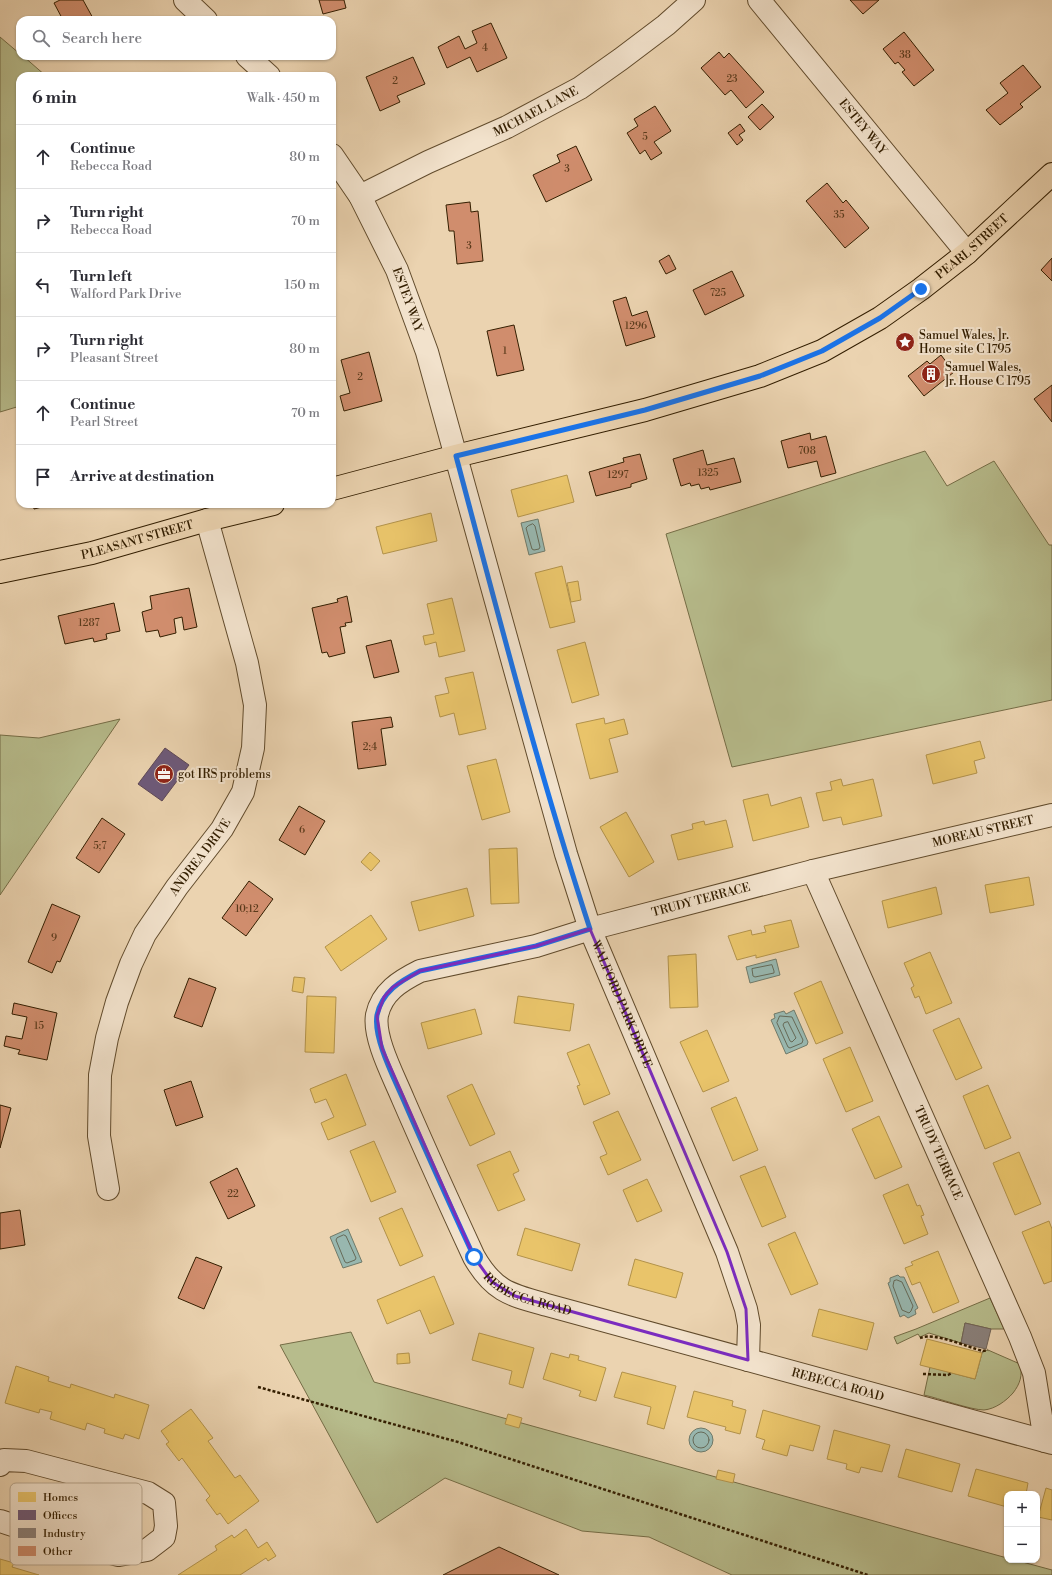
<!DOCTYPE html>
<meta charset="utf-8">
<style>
:root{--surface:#fff;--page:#f2f2f3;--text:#2b2b33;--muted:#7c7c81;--line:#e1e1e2}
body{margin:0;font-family:"Libre Bodoni",serif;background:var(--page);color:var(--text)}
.controls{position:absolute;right:12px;bottom:12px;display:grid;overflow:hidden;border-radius:8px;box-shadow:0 1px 3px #0004}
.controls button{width:36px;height:36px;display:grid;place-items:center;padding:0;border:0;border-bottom:1px solid var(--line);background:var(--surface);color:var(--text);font:20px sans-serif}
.stop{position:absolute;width:12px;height:12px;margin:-9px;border:3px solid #1a73e8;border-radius:50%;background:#fff}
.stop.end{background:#1a73e8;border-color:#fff;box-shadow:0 1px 4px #0008}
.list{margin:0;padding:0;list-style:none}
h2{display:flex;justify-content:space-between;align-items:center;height:52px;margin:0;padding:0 16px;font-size:17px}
h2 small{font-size:13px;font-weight:400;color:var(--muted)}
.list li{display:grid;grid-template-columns:26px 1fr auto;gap:12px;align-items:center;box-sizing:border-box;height:64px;padding:0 16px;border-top:1px solid var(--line)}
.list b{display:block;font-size:15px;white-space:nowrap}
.list p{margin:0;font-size:13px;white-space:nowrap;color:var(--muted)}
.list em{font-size:13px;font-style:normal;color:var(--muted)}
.icon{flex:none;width:22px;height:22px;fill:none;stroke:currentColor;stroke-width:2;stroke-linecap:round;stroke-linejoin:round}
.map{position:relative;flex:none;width:1052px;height:1575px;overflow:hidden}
.search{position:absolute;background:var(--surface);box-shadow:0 1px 3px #0004;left:16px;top:16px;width:320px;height:44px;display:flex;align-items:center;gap:10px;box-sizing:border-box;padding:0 14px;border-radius:12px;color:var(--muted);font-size:15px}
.panel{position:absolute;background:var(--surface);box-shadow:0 1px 3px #0004;left:16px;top:72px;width:320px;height:436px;border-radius:12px}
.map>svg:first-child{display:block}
</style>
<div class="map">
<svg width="1052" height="1575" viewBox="0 0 1052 1575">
<rect width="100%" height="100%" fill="#ebd3b0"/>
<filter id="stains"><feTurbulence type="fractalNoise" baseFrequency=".005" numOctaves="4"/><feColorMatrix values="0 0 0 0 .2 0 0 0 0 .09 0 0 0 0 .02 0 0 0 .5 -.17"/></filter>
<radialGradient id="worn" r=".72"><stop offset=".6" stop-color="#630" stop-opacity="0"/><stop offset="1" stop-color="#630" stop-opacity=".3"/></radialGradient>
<g fill="#b7bc8c" stroke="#756d46">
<polygon points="0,37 20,54 20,56 23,56 46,76 20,76 20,406 0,412"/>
<polygon points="925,451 947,486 994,461 1049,545 1052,545 1052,700 732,767 666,534"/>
<polygon points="120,719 0,895 0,735 39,738"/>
<polygon points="990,1298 1004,1329 991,1329 965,1323 961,1343 929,1333 920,1337 918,1334 897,1344 894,1337 916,1329"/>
<polygon points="351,1332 374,1382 1007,1558 1007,1560 1015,1560 1052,1570 1052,1575 732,1575 649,1537 582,1531 445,1478 377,1523 280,1345"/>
<path d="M988,1350L1020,1364C1023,1375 1020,1384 1013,1393C1006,1401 995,1409 984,1410C971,1410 938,1398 924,1395L930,1367L975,1379L982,1353L983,1351Z"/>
</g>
<g fill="#98b7af" stroke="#707a69">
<polygon points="538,519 545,551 529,555 521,523"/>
<polygon points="776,959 780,975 750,983 746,967"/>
<polygon points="794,1010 808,1042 807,1045 786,1054 771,1020 775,1018 774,1014 784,1011 786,1014"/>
<polygon points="348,1229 362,1262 343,1268 330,1237"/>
<polygon points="898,1275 900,1277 904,1277 918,1308 915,1310 916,1314 908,1318 904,1315 900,1317 888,1283 890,1282 890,1278"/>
<circle cx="701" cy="1440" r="12"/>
</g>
<g fill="#e9c46a" stroke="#b2924a">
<polygon points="567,475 574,502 518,517 511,490"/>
<polygon points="431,513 437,541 383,554 376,527"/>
<polygon points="562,566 575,622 550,628 535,573"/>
<polygon points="578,581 581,600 571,602 567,583"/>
<polygon points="452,598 465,651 439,657 436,642 425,645 423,636 434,634 427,604"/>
<polygon points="585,642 599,695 572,703 557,650"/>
<polygon points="473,672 486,729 459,735 454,713 440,717 435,696 449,693 445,678"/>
<polygon points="604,718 605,724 624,719 628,734 609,739 618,772 590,779 576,724"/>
<polygon points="980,741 985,758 974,761 977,773 933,784 926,755"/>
<polygon points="496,759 510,812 482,820 467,766"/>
<polygon points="841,779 843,786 873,779 882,816 843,825 841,817 823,821 816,793 832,790 830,782"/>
<polygon points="768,794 771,806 801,797 809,827 753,841 743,800"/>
<polygon points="626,812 654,862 629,877 600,827"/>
<polygon points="726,820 733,847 678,860 671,835 693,829 692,824 704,821 705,825"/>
<polygon points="517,848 519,903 491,904 489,849"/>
<polygon points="370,852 380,861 371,871 361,862"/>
<polygon points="1029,877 1034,905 990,913 985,885"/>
<polygon points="936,887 942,914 888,928 882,901"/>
<polygon points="467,888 474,916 419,931 411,902"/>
<polygon points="371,915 387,939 341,971 325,947"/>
<polygon points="791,920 799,947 756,958 756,955 737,960 728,936 751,930 752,935 766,932 764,926"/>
<polygon points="930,952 952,1003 926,1014 919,996 915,998 911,988 914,986 904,963"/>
<polygon points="696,954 698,1007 670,1008 668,956"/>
<polygon points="294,977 305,978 303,993 292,991"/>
<polygon points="821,981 843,1033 816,1044 794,993"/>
<polygon points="307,996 336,997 334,1053 305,1052"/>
<polygon points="518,996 574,1004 570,1031 514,1023"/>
<polygon points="475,1009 482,1034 428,1049 421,1023"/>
<polygon points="959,1018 982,1068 956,1080 933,1030"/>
<polygon points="707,1030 729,1081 703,1092 680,1042"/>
<polygon points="589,1044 610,1094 584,1105 577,1086 580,1085 567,1053"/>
<polygon points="850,1047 873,1101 846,1112 823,1059"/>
<polygon points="346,1074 366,1125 328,1140 321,1123 334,1117 326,1099 315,1103 310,1089"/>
<polygon points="472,1084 495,1134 470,1146 447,1096"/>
<polygon points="988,1085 1011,1138 985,1149 963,1096"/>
<polygon points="736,1097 758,1150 733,1161 711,1108"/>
<polygon points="618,1111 641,1160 608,1175 600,1157 607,1154 593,1122"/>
<polygon points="879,1116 902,1167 875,1179 852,1129"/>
<polygon points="374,1141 396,1192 371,1202 350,1151"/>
<polygon points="510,1151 519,1171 513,1174 525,1200 498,1211 477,1165"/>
<polygon points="1019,1152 1041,1204 1015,1215 993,1163"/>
<polygon points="765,1166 786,1217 762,1227 740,1176"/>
<polygon points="647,1179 662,1211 637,1222 623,1190"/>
<polygon points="908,1184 917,1206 920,1205 924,1215 921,1216 928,1234 904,1244 883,1195"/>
<polygon points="402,1208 423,1256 400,1266 379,1218"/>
<polygon points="1049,1221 1052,1229 1052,1281 1044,1284 1022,1232"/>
<polygon points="525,1228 580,1244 572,1271 517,1255"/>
<polygon points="795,1232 818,1284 791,1295 768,1244"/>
<polygon points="938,1251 959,1302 933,1313 920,1282 912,1285 905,1268 913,1265 911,1262"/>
<polygon points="635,1259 683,1273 676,1298 628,1285"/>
<polygon points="434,1276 454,1324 430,1334 420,1310 387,1324 377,1300"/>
<polygon points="819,1309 874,1323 867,1350 812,1336"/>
<polygon points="479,1333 534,1348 523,1388 509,1384 512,1371 472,1360"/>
<polygon points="927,1339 982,1353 975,1379 920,1365"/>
<polygon points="409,1353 410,1363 397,1364 397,1354"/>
<polygon points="551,1353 569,1358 570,1354 579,1356 578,1360 606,1368 596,1401 579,1396 581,1391 543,1379"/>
<polygon points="16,1366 49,1377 48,1381 70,1388 71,1384 114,1398 115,1394 149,1405 139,1439 125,1434 123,1439 104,1433 105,1429 87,1423 85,1430 50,1419 52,1412 40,1409 39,1413 5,1403"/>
<polygon points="622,1372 676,1386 664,1429 647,1424 651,1407 614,1397"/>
<polygon points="694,1391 733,1401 732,1406 746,1410 740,1434 725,1430 726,1427 687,1417"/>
<polygon points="191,1409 213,1438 208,1441 235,1478 240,1475 259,1501 228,1524 220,1513 217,1515 206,1500 210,1496 182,1458 179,1461 166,1444 169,1442 161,1431"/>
<polygon points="763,1410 820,1426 813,1451 790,1445 787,1456 762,1449 765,1440 756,1437"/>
<polygon points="508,1414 522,1418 519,1428 505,1424"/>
<polygon points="834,1430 890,1445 882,1472 861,1467 859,1473 846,1469 847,1464 827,1459"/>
<polygon points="906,1449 960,1464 952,1492 898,1477"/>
<polygon points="976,1469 1028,1483 1026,1494 1007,1494 1007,1507 968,1496"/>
<polygon points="718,1470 735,1474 733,1483 716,1479"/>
<polygon points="1046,1488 1052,1490 1052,1520 1038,1517"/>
<polygon points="246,1529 258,1548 267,1542 276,1556 268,1561 266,1558 240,1575 178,1575 217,1550 215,1546 232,1535 234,1538"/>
<polygon points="0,1559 14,1563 12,1567 39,1575 0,1575"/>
</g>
<polygon fill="#6d597a" stroke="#5c4755" points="165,748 189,765 162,801 138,784"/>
<polygon fill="#8a817c" stroke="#706357" points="965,1323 991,1329 986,1349 961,1343"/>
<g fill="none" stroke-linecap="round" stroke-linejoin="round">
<g stroke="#666a58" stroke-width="1">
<polygon points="533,524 535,526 540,547 539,549 534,550 532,549 526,528 528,526"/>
<polygon points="772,965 774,971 774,973 755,977 753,976 752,969"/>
<polygon points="780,1016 792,1017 803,1040 802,1043 790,1048 788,1047 777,1023"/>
<polygon points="788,1022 796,1038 792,1042 790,1041 783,1025 784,1023"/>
<polygon points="344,1235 346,1236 356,1258 355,1260 347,1263 345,1262 336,1240 337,1238"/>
<polygon points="897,1280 902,1282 913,1306 911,1311 909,1313 902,1310 893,1286 894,1281"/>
<circle cx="701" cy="1440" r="8"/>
</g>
</g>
<g fill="#d08d6d" stroke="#331e00">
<polygon points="60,0 83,0 94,20 63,20 54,3"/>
<polygon points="319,0 344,0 346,8 323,14"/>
<polygon points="850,0 879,0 863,14"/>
<polygon points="491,23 507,58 477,72 470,57 447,68 438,47 459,36 465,49 477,43 472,31"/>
<polygon points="904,32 934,70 914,86 902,72 905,70 898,62 895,64 883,49"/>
<polygon points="719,52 724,58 729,53 764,92 746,108 731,90 725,95 701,68"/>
<polygon points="413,57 425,84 397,96 400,102 380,111 366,77"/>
<polygon points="1023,65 1041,87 1020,104 1023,107 1000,125 986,110 1008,93 1000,83"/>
<polygon points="762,104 774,117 760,130 748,117"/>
<polygon points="655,106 671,131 654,142 662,153 651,160 645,150 640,154 627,133 638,126 634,119"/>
<polygon points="740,124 745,131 739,135 743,140 737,145 728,133"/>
<polygon points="576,146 592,180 546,202 533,175 560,162 557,155"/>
<polygon points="827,183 843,203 846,200 869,228 845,248 806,201"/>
<polygon points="470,202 471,212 478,211 483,261 457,264 454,231 449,231 446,205"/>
<polygon points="669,255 676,269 666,274 659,261"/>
<polygon points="1052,258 1052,281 1041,270"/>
<polygon points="732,271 744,296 705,315 693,290"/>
<polygon points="626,297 632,316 647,311 655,337 626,346 613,301"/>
<polygon points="514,325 524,370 497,376 487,331"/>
<polygon points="369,352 382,401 344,411 340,396 350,393 341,360"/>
<polygon points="941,355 954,372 924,396 908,376 927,361 930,364"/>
<polygon points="1052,385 1052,422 1034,399"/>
<polygon points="810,433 811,440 826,436 836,473 821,477 817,461 788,468 781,441"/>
<polygon points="703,450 707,465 734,458 741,482 710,490 709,487 701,489 699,484 691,486 690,483 681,486 673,459"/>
<polygon points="640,454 647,479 631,484 631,487 596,496 589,472 624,462 623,458"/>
<polygon points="33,504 54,504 34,509"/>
<polygon points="189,588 197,627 184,630 182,617 174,619 176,633 160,637 158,630 146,632 142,612 152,609 150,596"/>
<polygon points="347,596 352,622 345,623 346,626 340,627 345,653 329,657 327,652 322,653 312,608 338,602 337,599"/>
<polygon points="114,603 120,631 106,634 107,639 94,642 93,638 65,644 58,616"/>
<polygon points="391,640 399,672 374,678 366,646"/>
<polygon points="391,717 393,727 381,729 386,765 358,769 352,722"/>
<polygon points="299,806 325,821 305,855 279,840"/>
<polygon points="102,818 125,834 99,873 76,858"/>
<polygon points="249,881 273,899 246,936 222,918"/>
<polygon points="52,904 80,916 60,962 57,961 52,973 28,962"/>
<polygon points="189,978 216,988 202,1027 174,1017"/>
<polygon points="14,1003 57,1013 47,1060 18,1054 20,1050 4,1046 6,1036 22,1039 27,1017 12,1014"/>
<polygon points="191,1081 203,1117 176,1126 164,1090"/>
<polygon points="0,1105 11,1108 0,1148"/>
<polygon points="237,1168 255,1206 228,1219 210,1182"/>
<polygon points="20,1210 25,1245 0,1249 0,1213"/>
<polygon points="196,1257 222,1267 204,1309 178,1298"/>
<polygon points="499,1547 559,1575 443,1575"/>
</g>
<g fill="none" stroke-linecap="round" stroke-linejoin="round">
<g stroke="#614b2c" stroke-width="24">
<g id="minor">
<polyline points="185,0 206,20"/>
<path id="s1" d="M759,0L967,253"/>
<polyline points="247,56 269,76"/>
<path id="s2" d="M332,155L360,196L397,270L427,352L566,854L590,929L727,1252L746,1309L749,1325L748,1360"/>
<path id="s3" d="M360,196L428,162L507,127L580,88L621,59L666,25L694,0"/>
<path id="s4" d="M813,871L590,929L536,946L420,971C400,981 382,992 377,1015C373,1038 394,1077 403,1099C426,1152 450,1205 474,1257C494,1292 511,1295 547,1305L1052,1443"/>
<path id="s5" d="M108,1189L99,1136L100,1075L107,1038L117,1002L131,964L145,934L177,887L222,829L243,792L253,748L255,705L247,663L207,520"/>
<path id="s6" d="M1045,1441L1034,1373L1020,1337L813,871L1052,815"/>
<polyline points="0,1465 4,1460 26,1461 148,1493 164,1503 166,1526 164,1537 147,1550 119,1555 52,1538 0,1521"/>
</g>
</g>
<g stroke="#331e00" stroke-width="24">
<g id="major">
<path id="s7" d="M332,489L456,456L645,410L760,376L822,351L880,318L921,289L967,253L1052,174"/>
<path id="s8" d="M0,572L92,553L207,520L273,504"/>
</g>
</g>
<g stroke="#331e00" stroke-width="2.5" stroke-dasharray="3 2" stroke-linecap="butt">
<path d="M920,1338C935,1332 967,1347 983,1351L988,1350"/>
<polyline points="923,1374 948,1375 952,1373"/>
<polyline points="258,1387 458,1442 868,1575"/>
</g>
<use href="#minor" stroke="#f2e2cc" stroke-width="22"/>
<use href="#major" stroke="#ebd3b0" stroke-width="22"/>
</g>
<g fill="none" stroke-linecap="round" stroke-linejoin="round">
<path stroke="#1a73e8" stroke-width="5" d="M474,1257C450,1205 426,1152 403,1099C394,1078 373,1038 377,1015C382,992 400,981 420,971L536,946L590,929C539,773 498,614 456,456L645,410L760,376L822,351L880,318L921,289"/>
</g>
<path fill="none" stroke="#7b2cbf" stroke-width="3" stroke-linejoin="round" d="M590,929L727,1252L746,1309L748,1360L515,1296L492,1282L474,1257L382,1048L377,1016L384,997L393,987L420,971L536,946Z"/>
<defs>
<g id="sight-disc" transform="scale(1)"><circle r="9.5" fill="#8f2418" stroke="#f2e2cc"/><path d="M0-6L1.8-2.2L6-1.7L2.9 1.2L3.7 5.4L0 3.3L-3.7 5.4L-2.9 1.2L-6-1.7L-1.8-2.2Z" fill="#fff"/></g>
<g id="building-disc" transform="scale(1)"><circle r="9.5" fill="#8f2418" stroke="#f2e2cc"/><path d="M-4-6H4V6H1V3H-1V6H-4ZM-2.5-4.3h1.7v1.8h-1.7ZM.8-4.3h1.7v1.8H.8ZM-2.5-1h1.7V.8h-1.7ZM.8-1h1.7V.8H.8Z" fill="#fff"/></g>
<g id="office-disc" transform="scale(1)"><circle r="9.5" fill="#8f2418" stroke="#f2e2cc"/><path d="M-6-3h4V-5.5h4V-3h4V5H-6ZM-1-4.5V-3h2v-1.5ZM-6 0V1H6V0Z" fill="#fff"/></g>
</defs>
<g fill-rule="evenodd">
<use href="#sight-disc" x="905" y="342"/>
<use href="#building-disc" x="931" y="374"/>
<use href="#office-disc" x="164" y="774"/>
</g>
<g text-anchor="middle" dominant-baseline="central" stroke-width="4" stroke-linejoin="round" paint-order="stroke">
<g font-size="10" fill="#5a3a1b">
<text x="485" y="48">4</text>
<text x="905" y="55">38</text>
<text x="732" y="79">23</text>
<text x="395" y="81">2</text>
<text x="645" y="137">5</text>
<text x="567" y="169">3</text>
<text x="839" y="215">35</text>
<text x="469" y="246">3</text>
<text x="718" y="293">725</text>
<text x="636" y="326">1296</text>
<text x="505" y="351">1</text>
<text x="360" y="377">2</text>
<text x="807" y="451">708</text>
<text x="708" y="473">1325</text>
<text x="618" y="475">1297</text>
<text x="89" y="623">1287</text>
<text x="370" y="747">2;4</text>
<text x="302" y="830">6</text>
<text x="100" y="846">5;7</text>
<text x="247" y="909">10;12</text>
<text x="54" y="938">9</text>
<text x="39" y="1026">15</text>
<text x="233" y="1194">22</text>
</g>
<g font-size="12" fill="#331e00" stroke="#f2e2cc">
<text stroke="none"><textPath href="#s3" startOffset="195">MICHAEL LANE</textPath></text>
<text stroke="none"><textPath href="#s1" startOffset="164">ESTEY WAY</textPath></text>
<text stroke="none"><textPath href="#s7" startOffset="693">PEARL STREET</textPath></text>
<text stroke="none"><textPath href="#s2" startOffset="164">ESTEY WAY</textPath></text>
<text stroke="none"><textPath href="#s8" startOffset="141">PLEASANT STREET</textPath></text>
<text stroke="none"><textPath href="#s6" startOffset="792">MOREAU STREET</textPath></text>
<text stroke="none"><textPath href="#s5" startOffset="358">ANDREA DRIVE</textPath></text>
<text transform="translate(701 900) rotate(-15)">TRUDY TERRACE</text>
<text stroke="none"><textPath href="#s2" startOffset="901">WALFORD PARK DRIVE</textPath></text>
<text transform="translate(938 1153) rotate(66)">TRUDY TERRACE</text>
<text stroke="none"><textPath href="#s4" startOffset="800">REBECCA ROAD</textPath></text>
<text stroke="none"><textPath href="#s4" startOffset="1124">REBECCA ROAD</textPath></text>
</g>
<g font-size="12" fill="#331e00" stroke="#f2e2cc" text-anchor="start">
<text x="919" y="335">Samuel Wales, ]r.<tspan x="919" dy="14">Home site C 1795</tspan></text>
<text x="945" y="367">Samuel Wales,<tspan x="945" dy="14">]r. House C 1795</tspan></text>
<text x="178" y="774">got IRS problems</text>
</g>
</g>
<rect x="10" y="1483" width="132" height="82" rx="6" fill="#f2e2cc" stroke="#b9a78f" stroke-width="1"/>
<rect x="18" y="1492" width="18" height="10" fill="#e9c46a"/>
<rect x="18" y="1510" width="18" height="10" fill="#6d597a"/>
<rect x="18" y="1528" width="18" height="10" fill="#8a817c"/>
<rect x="18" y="1546" width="18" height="10" fill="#d08d6d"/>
<g font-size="11" fill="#331e00">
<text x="43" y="1501">Homes</text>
<text x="43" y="1519">Offices</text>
<text x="43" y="1537">Industry</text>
<text x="43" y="1555">Other</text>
</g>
<rect width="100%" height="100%" filter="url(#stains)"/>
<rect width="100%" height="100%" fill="url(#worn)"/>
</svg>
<div class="controls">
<button>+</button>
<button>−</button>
</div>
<div class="stop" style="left:474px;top:1257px"></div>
<div class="stop end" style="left:921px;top:289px"></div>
<div class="search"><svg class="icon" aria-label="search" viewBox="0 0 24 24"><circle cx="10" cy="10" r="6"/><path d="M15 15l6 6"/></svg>Search here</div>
<section class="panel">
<h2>6 min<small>Walk · 450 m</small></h2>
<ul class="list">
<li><svg class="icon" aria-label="ahead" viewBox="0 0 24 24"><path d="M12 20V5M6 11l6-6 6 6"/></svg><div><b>Continue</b><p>Rebecca Road</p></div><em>80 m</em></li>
<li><svg class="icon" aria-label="right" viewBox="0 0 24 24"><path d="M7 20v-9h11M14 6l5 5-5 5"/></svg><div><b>Turn right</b><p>Rebecca Road</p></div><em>70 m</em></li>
<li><svg class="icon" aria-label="left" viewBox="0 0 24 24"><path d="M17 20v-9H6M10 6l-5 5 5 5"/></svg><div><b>Turn left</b><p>Walford Park Drive</p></div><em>150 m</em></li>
<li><svg class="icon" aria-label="right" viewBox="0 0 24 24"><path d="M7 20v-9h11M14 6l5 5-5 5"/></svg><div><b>Turn right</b><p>Pleasant Street</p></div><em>80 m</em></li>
<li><svg class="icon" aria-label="ahead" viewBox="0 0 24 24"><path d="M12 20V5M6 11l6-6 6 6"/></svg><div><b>Continue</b><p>Pearl Street</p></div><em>70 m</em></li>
<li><svg class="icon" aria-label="arrive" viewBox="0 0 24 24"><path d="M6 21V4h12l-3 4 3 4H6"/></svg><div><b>Arrive at destination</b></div></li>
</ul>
</section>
</div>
